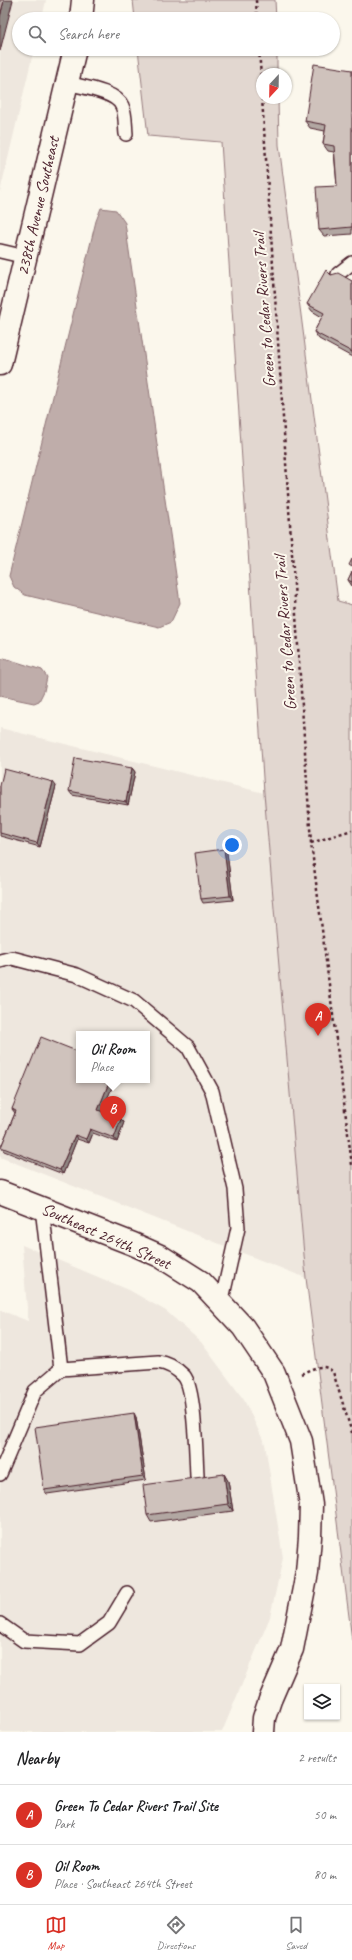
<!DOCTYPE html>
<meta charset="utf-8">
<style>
:root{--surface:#fff;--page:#f2f2f2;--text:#202124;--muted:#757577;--line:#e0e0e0;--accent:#d93025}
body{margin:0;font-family:Caveat,sans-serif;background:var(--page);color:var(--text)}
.controls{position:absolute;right:12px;bottom:12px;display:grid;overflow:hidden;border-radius:0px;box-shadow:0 1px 3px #0004}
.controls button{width:36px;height:36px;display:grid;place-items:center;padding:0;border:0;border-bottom:1px solid var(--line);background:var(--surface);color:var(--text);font:20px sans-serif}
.compass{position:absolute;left:256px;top:68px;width:36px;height:36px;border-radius:50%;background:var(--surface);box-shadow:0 1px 3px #0004;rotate:202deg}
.you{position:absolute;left:232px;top:845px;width:14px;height:14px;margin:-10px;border:3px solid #fff;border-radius:50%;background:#1a73e8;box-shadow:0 0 0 6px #1a73e833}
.badge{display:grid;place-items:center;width:26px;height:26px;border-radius:50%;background:var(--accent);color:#fff;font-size:13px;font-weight:700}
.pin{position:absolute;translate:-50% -33px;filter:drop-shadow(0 1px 2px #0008)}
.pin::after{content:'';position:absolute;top:21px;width:14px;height:12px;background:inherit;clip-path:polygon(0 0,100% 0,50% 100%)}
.popup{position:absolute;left:76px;top:1031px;width:74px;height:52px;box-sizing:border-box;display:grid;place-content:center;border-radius:0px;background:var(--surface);filter:drop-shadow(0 1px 3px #0005);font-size:13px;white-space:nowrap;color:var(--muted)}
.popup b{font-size:15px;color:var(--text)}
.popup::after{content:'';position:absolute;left:50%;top:100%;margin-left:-8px;border:8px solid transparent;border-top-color:var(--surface)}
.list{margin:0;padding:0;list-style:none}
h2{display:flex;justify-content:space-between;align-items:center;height:52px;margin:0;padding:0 16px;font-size:17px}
h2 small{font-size:13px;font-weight:400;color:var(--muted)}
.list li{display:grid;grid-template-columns:26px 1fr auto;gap:12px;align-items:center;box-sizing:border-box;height:60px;padding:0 16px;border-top:1px solid var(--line)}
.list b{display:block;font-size:15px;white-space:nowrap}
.list p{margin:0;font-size:13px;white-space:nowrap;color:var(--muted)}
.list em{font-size:13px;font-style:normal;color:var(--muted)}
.icon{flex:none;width:22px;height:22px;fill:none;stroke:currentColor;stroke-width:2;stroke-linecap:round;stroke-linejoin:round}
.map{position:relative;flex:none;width:352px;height:1732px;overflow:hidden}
.search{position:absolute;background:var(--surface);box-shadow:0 1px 3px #0004;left:12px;right:12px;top:12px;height:44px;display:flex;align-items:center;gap:10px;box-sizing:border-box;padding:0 14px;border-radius:22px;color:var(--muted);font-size:15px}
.sheet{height:172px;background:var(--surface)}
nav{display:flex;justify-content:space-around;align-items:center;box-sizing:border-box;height:56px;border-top:1px solid var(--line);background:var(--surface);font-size:11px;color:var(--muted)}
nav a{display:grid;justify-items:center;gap:2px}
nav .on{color:var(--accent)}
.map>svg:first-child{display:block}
</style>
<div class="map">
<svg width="352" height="1732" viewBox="0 0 352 1732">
<rect width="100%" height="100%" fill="#fbf7ec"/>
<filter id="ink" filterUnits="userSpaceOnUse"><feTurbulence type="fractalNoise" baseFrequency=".025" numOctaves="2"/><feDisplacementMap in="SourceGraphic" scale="8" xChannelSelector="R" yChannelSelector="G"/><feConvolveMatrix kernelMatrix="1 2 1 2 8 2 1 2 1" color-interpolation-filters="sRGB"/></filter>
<g filter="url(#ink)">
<g fill="#eee7de" fill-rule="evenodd">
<polygon points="0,0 46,0 42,19 19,19 19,49 34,49 0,192"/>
<path d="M0,728L264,793L306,1278L0,1157ZM79,1034H147V1080H79Z"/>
<polygon points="22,1245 129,1290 166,1311 201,1342 244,1400 265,1444 283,1558 270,1617 222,1732 0,1732 0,1310 28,1321"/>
</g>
<g fill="#e2d7d0" stroke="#967b7e">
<polygon points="133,0 275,0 276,19 135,19"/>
<polygon points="138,49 277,49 277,74 262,74 262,98 278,98 279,145 338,601 352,605 352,1640 306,1278 264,793 221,142 148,136"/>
</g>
<g fill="#bfadaa" stroke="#907477">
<polygon points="101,208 116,210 125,223 180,603 171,622 159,627 25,595 14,587 9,576 96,221"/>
<polygon points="4,658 42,670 47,677 44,691 39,701 34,703 0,696 0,662"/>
</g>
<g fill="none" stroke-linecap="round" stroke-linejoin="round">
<g stroke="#4a1f2b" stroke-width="16">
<g id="lane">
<path d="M67,83C81,87 116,91 122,106C126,114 125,126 126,134"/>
<polyline points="0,251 26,257"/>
<polyline points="338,274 352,263"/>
<polyline points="0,961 12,958 77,975 134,1001 188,1047 212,1091 235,1189 238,1228 221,1304"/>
<path d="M42,1208L61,1369L158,1362C167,1363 177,1369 184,1376C195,1389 196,1456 197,1476"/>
<polyline points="0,1474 35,1391 61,1369"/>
<polyline points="0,1624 24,1641 80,1644 109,1623 127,1593"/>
</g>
</g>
<g stroke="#4a1f2b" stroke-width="25">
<g id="street">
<polyline points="81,19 83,0"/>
<polyline points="0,364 75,49"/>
<polyline points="0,1192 133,1244 160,1256 201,1282 243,1327 274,1373 301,1441 311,1505 310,1537 307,1573 292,1649 270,1700 264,1718 263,1732"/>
</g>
</g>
<g stroke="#4a1f2b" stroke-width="2.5" stroke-dasharray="3 3" stroke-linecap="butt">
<polyline points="256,0 257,19"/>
<polyline points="259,49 262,91"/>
<polyline points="262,98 311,843 352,1165"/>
<polyline points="311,843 352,830"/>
<path d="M301,1374C312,1369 323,1362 333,1372L352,1433"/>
</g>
<use href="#lane" stroke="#fbf7ec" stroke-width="13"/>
<use href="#street" stroke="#fbf7ec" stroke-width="22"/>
</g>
<g fill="#b2a7a2" stroke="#4a1f2b">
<polygon points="352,70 352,234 324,236 319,230 337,186 334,152 328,151 323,144 325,131 310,128 305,121"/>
<polygon points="331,275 352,281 352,357 319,339 314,332 322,317 312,311 307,304"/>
<polygon points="352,572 352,586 348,580"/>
<polygon points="132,768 135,772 128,805 72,795 69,791"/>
<polygon points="0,786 56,786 40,847 0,836"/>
<polygon points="224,849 227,853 233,900 203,903 201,899"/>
<polygon points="79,1080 115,1080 102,1111 121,1119 124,1122 117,1142 93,1133 89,1143 77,1139 63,1174 4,1151 1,1147 15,1113 12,1109"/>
<polygon points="136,1417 146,1480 47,1494 44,1490"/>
<polygon points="224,1474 228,1481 233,1511 151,1522 147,1515"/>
</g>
<g fill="#918884" stroke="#4a1f2b">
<polygon points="4,0 13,0 0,51 0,17"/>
<polygon points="132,768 135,772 128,805 126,802"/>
<polygon points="53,782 56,786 40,847 37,843"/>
<polygon points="224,849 227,853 233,900 230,896"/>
<polygon points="110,1080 115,1080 101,1114 98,1110"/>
<polygon points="121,1119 124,1122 117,1142 114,1138"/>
<polygon points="90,1129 93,1133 89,1143 86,1139"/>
<polygon points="75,1135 77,1139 63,1174 60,1170"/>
<polygon points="134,1413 136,1417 146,1480 143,1476"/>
<polygon points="224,1474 228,1481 233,1511 228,1504"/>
</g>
<g fill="#cfc2bc" stroke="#4a1f2b">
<polygon points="0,0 4,0 0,17"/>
<polygon points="314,64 352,70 352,227 319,230 316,187 337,186 334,146 323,144 326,125 305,121"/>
<polygon points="326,270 331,275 338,273 352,281 352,352 314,332 324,313 307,304"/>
<polygon points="352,559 352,567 349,565"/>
<polygon points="352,571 352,582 348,580"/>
<polygon points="75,758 132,768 126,802 69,791"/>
<polygon points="4,769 53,782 37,843 0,833 0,786"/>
<polygon points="224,849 230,896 201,899 195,853"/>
<polygon points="41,1037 79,1052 79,1080 110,1080 98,1110 121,1119 114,1138 90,1129 86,1139 75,1135 60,1170 1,1147 16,1111 12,1109"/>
<polygon points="134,1413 143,1476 44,1490 35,1427"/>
<polygon points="224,1474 228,1504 147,1515 143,1485"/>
</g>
</g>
<g text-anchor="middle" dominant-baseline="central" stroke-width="4" stroke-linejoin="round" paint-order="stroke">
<g font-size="17" fill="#4a1f2b" stroke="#fbf7ec">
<text transform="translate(38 206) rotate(-77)">238th Avenue Southeast</text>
<text transform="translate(264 310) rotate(-94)">Green to Cedar Rivers Trail</text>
<text transform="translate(285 633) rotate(-94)">Green to Cedar Rivers Trail</text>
<text transform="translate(106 1236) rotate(24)">Southeast 264th Street</text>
</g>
</g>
</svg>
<div class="controls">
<button><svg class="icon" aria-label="layers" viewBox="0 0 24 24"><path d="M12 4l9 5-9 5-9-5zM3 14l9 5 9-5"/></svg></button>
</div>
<svg class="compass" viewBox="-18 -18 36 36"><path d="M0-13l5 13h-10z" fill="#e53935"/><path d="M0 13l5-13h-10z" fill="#757577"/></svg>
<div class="you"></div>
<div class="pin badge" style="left:318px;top:1036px">A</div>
<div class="pin badge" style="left:113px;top:1129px">B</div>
<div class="popup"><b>Oil Room</b>Place</div>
<div class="search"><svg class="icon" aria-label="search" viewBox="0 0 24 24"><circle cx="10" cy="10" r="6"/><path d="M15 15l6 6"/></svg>Search here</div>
</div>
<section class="sheet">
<h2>Nearby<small>2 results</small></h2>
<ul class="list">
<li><span class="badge">A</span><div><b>Green To Cedar Rivers Trail Site</b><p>Park</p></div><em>50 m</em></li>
<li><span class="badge">B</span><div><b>Oil Room</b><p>Place · Southeast 264th Street</p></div><em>80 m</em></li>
</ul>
</section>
<nav>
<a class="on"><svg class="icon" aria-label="map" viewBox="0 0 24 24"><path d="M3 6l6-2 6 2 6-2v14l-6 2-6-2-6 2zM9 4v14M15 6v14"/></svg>Map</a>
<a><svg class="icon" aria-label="directions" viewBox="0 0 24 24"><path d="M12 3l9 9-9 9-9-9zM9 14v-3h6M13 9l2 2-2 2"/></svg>Directions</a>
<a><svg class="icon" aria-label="saved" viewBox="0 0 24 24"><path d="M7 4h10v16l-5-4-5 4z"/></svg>Saved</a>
</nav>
